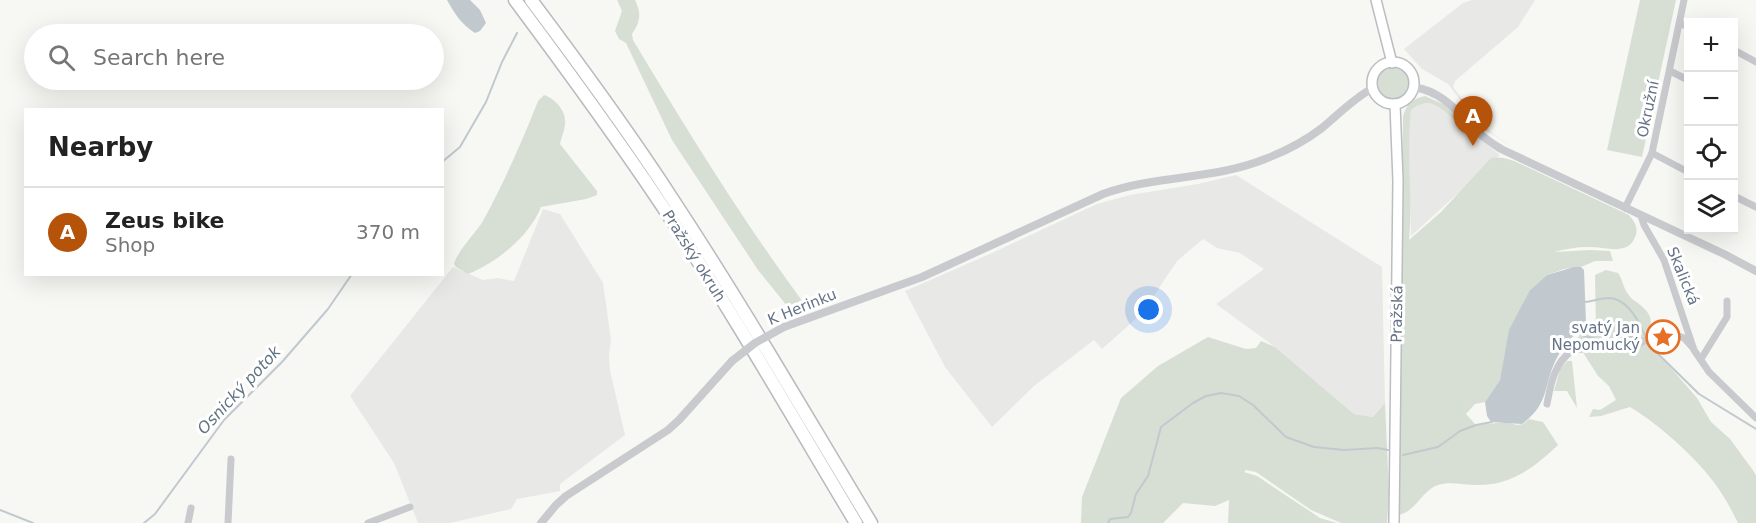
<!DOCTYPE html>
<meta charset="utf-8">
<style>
:root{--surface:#fff;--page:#f2f2f2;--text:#222;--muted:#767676;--line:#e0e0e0;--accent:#b45309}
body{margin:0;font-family:"DejaVu Sans",sans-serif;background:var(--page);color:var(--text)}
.controls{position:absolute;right:18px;top:18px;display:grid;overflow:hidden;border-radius:0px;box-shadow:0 6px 24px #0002}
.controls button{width:54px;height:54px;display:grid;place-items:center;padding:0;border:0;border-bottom:2px solid var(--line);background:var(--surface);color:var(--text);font:30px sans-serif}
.you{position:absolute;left:1149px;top:310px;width:21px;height:21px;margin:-15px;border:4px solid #fff;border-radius:50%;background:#1a73e8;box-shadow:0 0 0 9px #1a73e833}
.badge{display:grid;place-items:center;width:39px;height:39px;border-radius:50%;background:var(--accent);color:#fff;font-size:20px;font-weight:700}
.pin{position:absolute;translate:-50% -50px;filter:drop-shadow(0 2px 3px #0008)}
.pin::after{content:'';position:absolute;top:32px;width:21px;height:18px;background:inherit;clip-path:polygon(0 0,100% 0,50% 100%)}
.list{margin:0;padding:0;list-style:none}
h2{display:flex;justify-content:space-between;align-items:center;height:78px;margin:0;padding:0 24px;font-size:26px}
h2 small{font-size:20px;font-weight:400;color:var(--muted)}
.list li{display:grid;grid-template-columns:39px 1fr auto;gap:18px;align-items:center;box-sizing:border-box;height:90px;padding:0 24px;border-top:2px solid var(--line)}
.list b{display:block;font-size:22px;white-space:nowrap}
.list p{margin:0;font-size:20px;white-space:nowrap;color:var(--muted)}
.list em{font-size:20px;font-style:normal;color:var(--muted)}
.icon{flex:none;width:33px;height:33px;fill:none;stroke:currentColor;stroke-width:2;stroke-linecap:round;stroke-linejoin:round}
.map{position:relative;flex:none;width:1756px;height:523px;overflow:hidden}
.search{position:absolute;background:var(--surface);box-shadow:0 6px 24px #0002;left:24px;top:24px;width:420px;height:66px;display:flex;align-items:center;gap:15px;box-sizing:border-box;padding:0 21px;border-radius:33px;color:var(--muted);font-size:22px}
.panel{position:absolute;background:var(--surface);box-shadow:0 6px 24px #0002;left:24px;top:108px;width:420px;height:168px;border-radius:0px}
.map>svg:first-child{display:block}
</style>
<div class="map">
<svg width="1756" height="523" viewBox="0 0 1756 523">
<rect width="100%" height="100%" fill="#f7f7f4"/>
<g fill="#e8e8e7">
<polygon points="1472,0 1535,0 1518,27 1455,81 1453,87 1480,122 1492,133 1515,149 1480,126 1448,84 1422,69 1404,49 1463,3"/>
<polygon points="1427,102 1436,104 1500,155 1411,236 1408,132 1411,110 1419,104"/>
<polygon points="1236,175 1382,267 1385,403 1373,417 1354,414 1275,347 1216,304 1264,269 1240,253 1217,248 1203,239 1177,261 1143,312 1129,325 1102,349 1094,340 1034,386 992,427 945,367 905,291 992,253 1097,204 1130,195 1198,184"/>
<polygon points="543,209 560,214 603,283 611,340 609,355 610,371 625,435 560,484 560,491 517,499 511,509 450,523 418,523 394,463 350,396 453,267 483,280 497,278 514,281"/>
</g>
<g fill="#d7dfd5">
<path d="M617,0H635C642,14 640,22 632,34L633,40C687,130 741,218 803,302L815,305L792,312L758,270L672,140L626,43L619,39L615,31L622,11Z"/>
<polygon points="1640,0 1676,0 1642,157 1607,150"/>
<circle cx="1393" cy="83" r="16"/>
<path d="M544,95C556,99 567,112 565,125C564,132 561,138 560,144L597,191V195L586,199L541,207C530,236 496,263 468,274L456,267L454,264C458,250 475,234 483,221C504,182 522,142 538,101Z"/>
<path d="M1425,96L1445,105L1454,114V119C1439,107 1430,95 1411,110C1406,153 1413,197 1409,240L1441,212L1491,158C1503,156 1512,160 1523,165L1629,215C1635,222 1639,229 1635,237C1628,257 1603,246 1588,247C1576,247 1565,249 1554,252L1590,250L1610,251L1613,261H1595L1581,267L1564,269L1547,275L1530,290L1500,380L1485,402L1475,404L1466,414L1476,425L1507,422L1517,425L1523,424L1529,419L1543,422L1558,445C1534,468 1510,486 1476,485C1464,485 1450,481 1438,485C1422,490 1415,513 1398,515L1403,117C1406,104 1412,99 1425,96Z"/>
<path d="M1606,270L1618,273C1623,280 1623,287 1628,294C1630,298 1635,301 1639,304C1654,316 1654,324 1643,339L1657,352L1697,398L1711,422L1730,439L1752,469L1756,475V523H1738C1733,513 1728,503 1722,494C1705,465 1659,424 1630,407L1601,416L1589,417L1593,409L1600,410L1616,400L1609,386L1598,376L1579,346L1577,338L1585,332L1596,329L1595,275Z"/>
<polygon points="1208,337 1246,349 1256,348 1261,341 1275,347 1354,414 1373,417 1385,403 1389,494 1387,523 1341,523 1311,510 1256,472 1246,470 1244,472 1257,476 1320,518 1337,523 1228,523 1229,500 1215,506 1183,503 1163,523 1081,523 1082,497 1121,398 1158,366"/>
<polygon points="1567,361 1572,361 1577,408 1567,391 1554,391 1560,369"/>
</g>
<g fill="#c1c9cf">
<path d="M447,0H470L480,10L486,23L480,31L475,33C462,25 454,13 447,0Z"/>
<path d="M1574,267H1581L1584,270L1586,322C1578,334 1566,340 1559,354C1542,383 1552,402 1522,424L1491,422L1487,416L1485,402L1500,380L1509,330L1530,290L1547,275Z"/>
</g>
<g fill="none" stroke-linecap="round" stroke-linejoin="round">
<g stroke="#c1c9cf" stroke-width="2">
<polyline points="442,162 460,147 486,102 502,62 517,33"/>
<path d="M1585,302C1593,301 1601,298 1609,298C1628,299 1639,321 1645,336"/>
<path d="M1576,333C1585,336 1595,340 1605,340C1618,341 1631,332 1643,339"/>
<polyline points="1646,342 1699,394 1756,429"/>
<polyline points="1403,455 1438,447 1460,431 1476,425 1492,422"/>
<polyline points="0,510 33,523"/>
<polyline points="144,523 155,514 224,420 282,362 328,309 352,274"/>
<polyline points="1108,523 1110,519 1128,517 1131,513 1136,494 1148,476 1161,427 1193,403 1206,396 1221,393 1239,396 1253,405 1286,437 1314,447 1344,450 1378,448 1388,450"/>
</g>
<g stroke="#babdc2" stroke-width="12">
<g id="secondary">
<polyline points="1376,0 1392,63"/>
<circle cx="1393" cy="83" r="21"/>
<polyline points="1394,523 1398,181 1395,104"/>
</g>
</g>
<g stroke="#b8babe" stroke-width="15">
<g id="motorway">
<path d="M515,0C565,67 614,134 661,204C730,308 792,416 856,523"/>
<path d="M531,0C579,64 627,129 671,197C741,303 805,414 871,523"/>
</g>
</g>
<g stroke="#c8cace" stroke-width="7">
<polyline points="1680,23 1688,27"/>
<polyline points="1734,50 1756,62"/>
<polyline points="1670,71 1688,80"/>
<polyline points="1652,153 1688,172"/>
<polyline points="1734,196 1756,207"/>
<polyline points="1625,208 1652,153 1684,0"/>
<polyline points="1641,216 1644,225 1664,260 1694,350 1709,372 1756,418"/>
<polyline points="1701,359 1727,317 1727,301"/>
<path d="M1547,404C1551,383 1554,363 1573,350L1639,344L1659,332L1665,331L1684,338L1693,348"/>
<polyline points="188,523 191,508"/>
<polyline points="228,523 231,459"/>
<polyline points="368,523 410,507"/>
</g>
<g stroke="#c8cace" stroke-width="8">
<path d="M1414,87C1444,92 1458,113 1478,132C1485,139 1493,144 1501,149L1724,254L1756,271"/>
<path d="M784,327L922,277L1103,194C1155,175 1213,180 1265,159C1286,151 1305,141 1322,128C1339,114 1354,98 1373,88"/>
<polyline points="541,523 556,505 566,496 668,430 679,420 732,361"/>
</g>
<use href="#secondary" stroke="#fff" stroke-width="9"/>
<use href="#motorway" stroke="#fff" stroke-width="12"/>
<polyline stroke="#c8cace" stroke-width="8" points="732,361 755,343 784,327"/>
</g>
<defs>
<g id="sight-ring" transform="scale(1.725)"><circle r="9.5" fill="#fff" stroke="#e67025" stroke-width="1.5"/><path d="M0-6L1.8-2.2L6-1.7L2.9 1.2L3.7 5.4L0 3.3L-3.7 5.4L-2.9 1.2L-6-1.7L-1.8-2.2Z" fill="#e67025"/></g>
</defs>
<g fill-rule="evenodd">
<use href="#sight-ring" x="1663" y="337"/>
</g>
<g text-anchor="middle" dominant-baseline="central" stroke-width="6" stroke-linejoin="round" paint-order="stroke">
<g font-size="15" fill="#667386" stroke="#fff">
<text transform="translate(1648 109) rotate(-78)">Okružní</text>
<text transform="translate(694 256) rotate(58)">Pražský okruh</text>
<text transform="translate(1683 276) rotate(68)">Skalická</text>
<text transform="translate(802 307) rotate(-22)">K Herinku</text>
<text transform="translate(1397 314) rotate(-89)">Pražská</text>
</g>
<g font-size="15" fill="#667386" stroke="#fff" text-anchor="end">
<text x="1640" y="328">svatý Jan<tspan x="1640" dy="17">Nepomucký</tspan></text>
</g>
<g font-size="16" font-style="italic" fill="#627482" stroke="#fff">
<text transform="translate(239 390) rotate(-47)">Osnický potok</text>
</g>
</g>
</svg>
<div class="controls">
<button>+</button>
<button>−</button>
<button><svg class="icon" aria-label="locate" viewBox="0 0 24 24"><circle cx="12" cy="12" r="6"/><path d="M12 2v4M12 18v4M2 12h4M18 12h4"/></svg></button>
<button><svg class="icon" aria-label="layers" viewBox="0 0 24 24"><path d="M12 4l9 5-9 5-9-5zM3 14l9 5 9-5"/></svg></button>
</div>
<div class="you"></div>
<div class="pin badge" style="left:1473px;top:146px">A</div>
<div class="search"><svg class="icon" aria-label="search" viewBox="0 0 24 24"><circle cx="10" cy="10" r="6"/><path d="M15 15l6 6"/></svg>Search here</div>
<section class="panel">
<h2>Nearby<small></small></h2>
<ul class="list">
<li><span class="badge">A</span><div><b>Zeus bike</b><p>Shop</p></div><em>370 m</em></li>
</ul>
</section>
</div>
